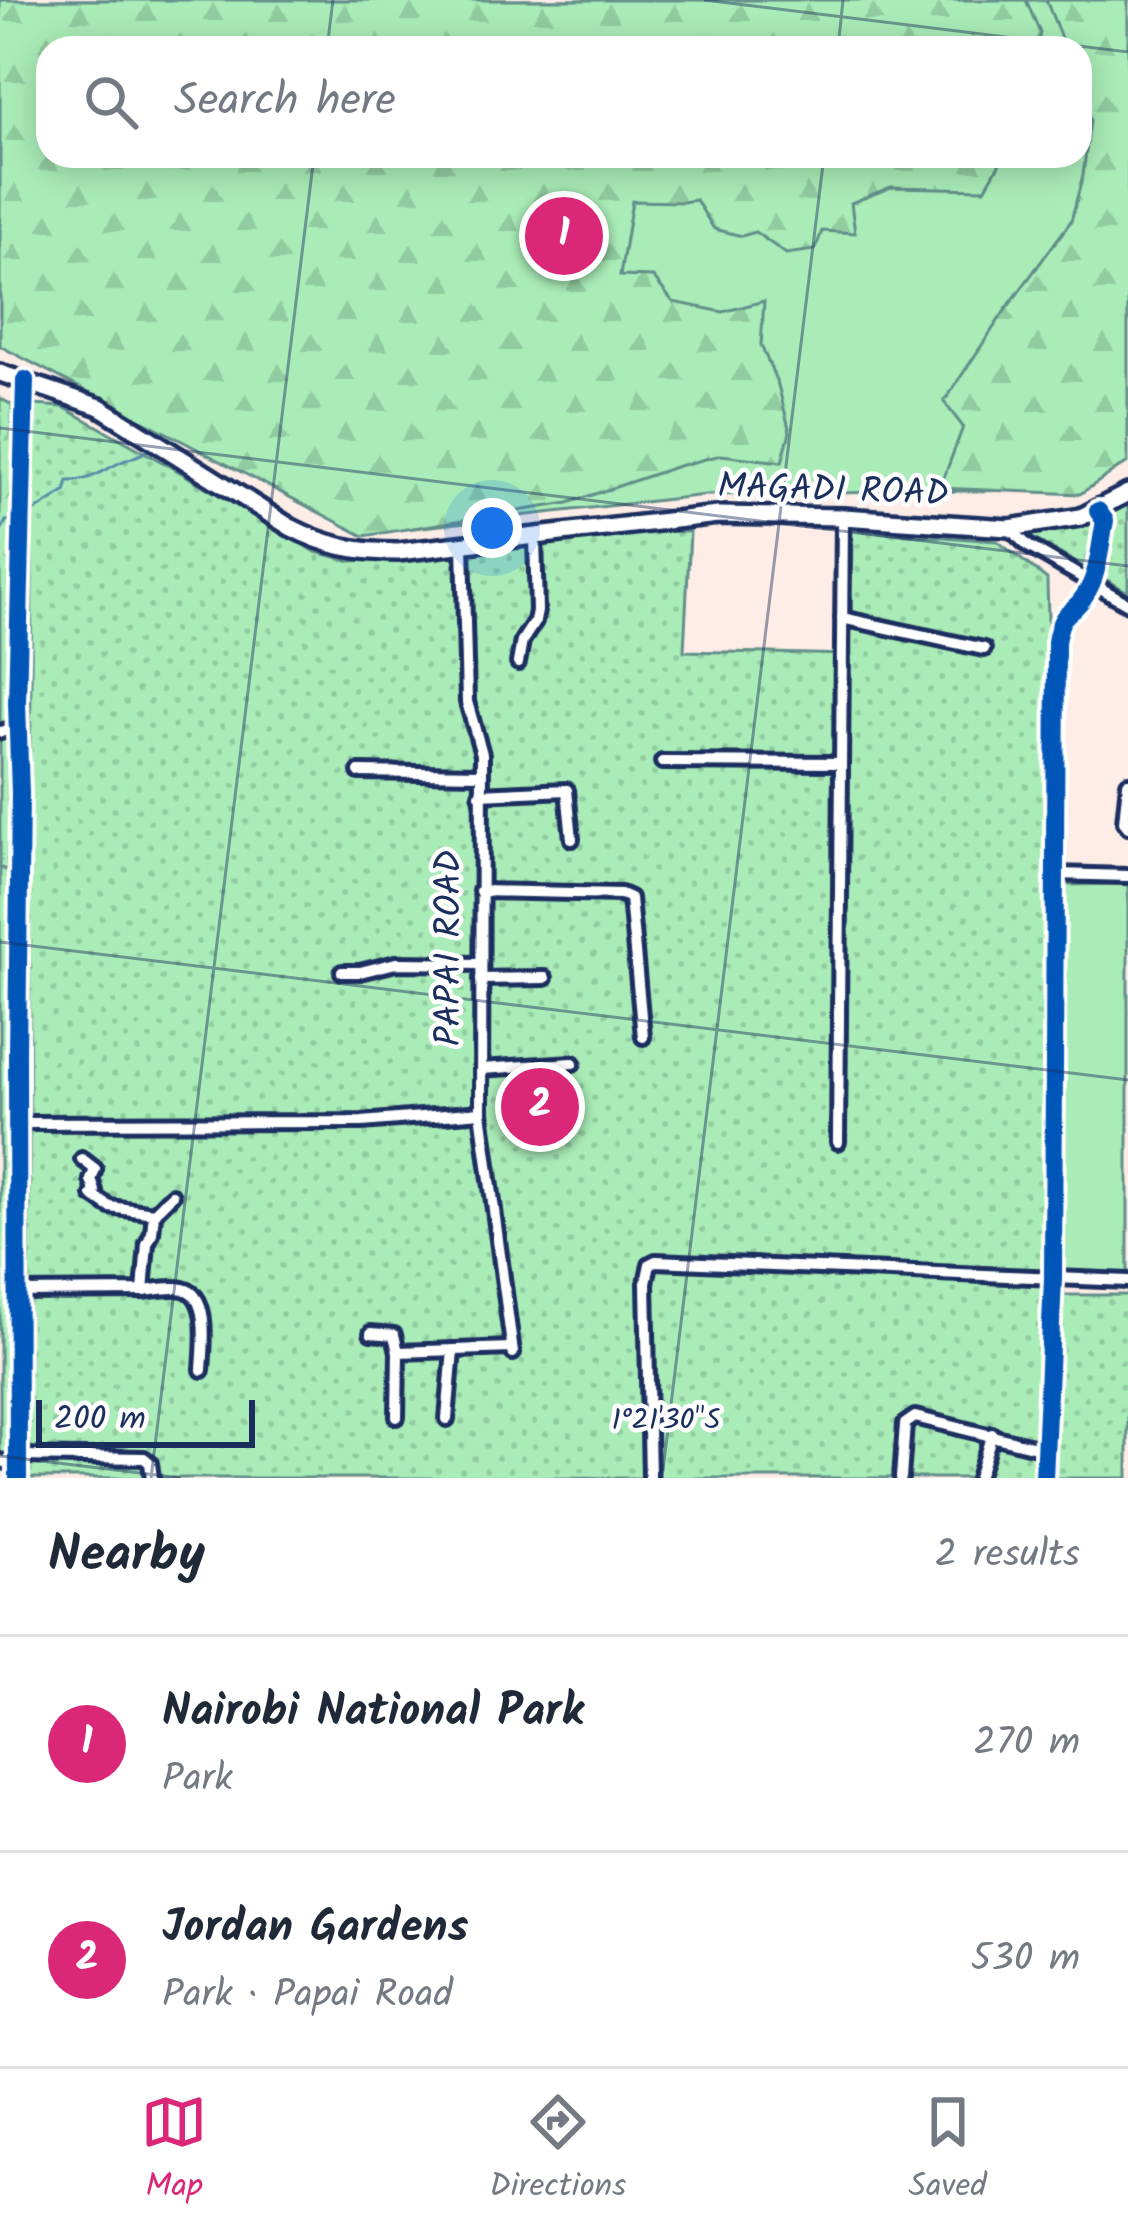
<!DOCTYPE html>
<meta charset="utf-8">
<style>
:root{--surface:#fff;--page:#f6f6f7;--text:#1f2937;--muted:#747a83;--line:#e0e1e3;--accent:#db2777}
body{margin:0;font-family:Kalam,sans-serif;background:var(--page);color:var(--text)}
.scale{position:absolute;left:36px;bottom:30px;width:219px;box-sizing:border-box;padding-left:12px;border:6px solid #1b2f5e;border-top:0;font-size:33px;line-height:42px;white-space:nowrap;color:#1b2f5e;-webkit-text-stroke:9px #fff;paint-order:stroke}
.you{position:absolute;left:492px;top:528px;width:42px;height:42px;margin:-30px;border:9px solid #fff;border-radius:50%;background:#1a73e8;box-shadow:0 0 0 18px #1a73e833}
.badge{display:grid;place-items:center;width:78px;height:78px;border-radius:50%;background:var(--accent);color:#fff;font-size:39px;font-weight:700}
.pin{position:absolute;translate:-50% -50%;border:6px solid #fff;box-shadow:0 3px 12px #0006}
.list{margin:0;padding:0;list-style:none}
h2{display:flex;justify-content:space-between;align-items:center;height:156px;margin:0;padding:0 48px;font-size:51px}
h2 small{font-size:39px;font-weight:400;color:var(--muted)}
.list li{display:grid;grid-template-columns:78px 1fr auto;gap:36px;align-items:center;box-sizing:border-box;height:216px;padding:0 48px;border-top:3px solid var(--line)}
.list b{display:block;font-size:45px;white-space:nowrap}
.list p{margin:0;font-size:39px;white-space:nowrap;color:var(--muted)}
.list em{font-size:39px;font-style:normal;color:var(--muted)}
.icon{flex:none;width:66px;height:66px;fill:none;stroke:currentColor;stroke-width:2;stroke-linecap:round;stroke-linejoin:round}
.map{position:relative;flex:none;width:1128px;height:1478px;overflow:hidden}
.search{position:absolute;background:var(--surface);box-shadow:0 6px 30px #0003;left:36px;right:36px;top:36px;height:132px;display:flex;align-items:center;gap:30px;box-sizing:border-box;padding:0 42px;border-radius:36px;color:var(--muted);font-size:45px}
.sheet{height:588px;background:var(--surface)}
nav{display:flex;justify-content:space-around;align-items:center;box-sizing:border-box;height:168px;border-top:3px solid var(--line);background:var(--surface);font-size:33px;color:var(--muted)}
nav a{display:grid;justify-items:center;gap:6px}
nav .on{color:var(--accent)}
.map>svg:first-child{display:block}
</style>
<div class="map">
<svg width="1128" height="1478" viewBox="0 0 1128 1478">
<defs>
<pattern id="forest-firs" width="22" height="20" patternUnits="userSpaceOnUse" patternTransform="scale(3)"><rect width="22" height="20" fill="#a9ecb7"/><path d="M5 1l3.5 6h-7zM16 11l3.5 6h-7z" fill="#91cba0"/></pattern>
<pattern id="garden-dots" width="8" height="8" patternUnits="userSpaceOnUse" patternTransform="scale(3)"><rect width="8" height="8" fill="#a9ecb7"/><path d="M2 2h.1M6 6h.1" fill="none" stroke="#91cba0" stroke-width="1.8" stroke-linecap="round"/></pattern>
</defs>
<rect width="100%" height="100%" fill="#fdede6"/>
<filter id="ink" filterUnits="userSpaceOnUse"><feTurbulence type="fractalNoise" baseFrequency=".00833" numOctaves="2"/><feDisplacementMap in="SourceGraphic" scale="24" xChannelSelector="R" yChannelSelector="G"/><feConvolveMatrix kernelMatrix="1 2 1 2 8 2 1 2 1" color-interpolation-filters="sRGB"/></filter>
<g filter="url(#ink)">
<g fill="#a9ecb7" stroke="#628e8a" stroke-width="3" fill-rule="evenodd">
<path d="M0,0H1128L1035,490L706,495L370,533L0,317ZM48,48H1080V156H48Z"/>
<polygon points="0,867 10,872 7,1466 0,1465"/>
<polygon points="1128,884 1128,1274 1061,1273 1063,885"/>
</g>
<g fill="url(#forest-firs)" stroke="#628e8a" stroke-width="3">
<polygon points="0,0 1026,0 1040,33 1037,48 48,48 48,156 1004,156 985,189 891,187 851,203 855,233 822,231 815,250 786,254 755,232 742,236 714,229 696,200 683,202 632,201 620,276 653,277 673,302 723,312 764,301 761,345 778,385 790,432 782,462 721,455 678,466 568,503 364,536 0,346"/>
<polygon points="1046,0 1128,0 1128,462 1080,494 940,488 963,427 944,402 1004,312 1071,221 1083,175 1090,120 1080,85 1080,48 1065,48"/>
<polygon points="0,398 12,405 10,872 0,867"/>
</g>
<g fill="url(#garden-dots)" stroke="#628e8a" stroke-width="3">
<polygon points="34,405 63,407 173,468 316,552 351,561 450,555 653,531 690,532 684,651 851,655 852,530 997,541 1047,579 1064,1295 1128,1295 1128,1478 29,1478 30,771"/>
<polygon points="1128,495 1128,592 1024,533"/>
</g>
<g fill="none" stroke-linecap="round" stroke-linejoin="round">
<g stroke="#568daa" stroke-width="3">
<path d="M27,516L65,492L68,481C86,482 100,473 115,465C127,458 140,457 151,448"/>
<polyline points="0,533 6,521 14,519"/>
</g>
<g stroke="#1b2f5e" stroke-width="20">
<g id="minor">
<polyline points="1009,528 1028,546 1128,604"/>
<polyline points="463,544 467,702 482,754 481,1112 513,1353"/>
<polyline points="842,618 984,649"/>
<polyline points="518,663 522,641 535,621 537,611 535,538"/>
<polyline points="0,732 18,727"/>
<polyline points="662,762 841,763"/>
<polyline points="359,772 481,774"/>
<polyline points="1128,783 1124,822 1128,827"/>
<polyline points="480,794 567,790 572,839"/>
<polyline points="1056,874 1128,876"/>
<polyline points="480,891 621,894 630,898 643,1037"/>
<polyline points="342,972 360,972 396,963 481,964"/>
<polyline points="481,979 545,978"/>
<polyline points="481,1069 573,1063"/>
<polyline points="18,1123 362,1122 481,1112"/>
<polyline points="838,1142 843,517"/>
<polyline points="154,1213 172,1195"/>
<path d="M143,1291C155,1290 171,1286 183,1289C211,1295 203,1349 202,1370"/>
<polyline points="17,1292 143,1291 147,1244 152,1233 154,1213 110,1207 92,1195 95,1191 91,1180 95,1169 82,1159"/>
<polyline points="371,1333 394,1335 398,1352"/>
<polyline points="397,1417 398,1352 512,1348"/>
<polyline points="447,1419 453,1350"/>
<polyline points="19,1456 144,1458 150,1463 152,1478"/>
<polyline points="0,1461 18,1464"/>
<polyline points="18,1478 17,1054 20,793 17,703 25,380"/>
<polyline points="650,1478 646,1283 650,1264 656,1261 1128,1281"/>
<polyline points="901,1478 905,1424 915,1417 1044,1449"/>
<polyline points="978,1478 992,1434"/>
<path d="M1044,1478L1053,1279L1056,642C1062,606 1071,618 1085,595C1099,575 1100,545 1105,521L1098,511"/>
</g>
</g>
<g stroke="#1b2f5e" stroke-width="24">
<path id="highway" d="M0,373L100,407L290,527C326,546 358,552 398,552L718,515L843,517L1009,528L1081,517L1128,493"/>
</g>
<use href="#minor" stroke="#fff" stroke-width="10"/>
<use href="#highway" stroke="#fff" stroke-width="15"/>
<g stroke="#fff" stroke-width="26">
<g id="cycleway">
<polyline points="18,1478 17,1054 20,793 17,703 25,380"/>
<path d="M1044,1478L1053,1279L1056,642C1062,606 1071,618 1085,595C1099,575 1100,545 1105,521L1098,511"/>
</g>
</g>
<use href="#cycleway" stroke="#0057b8" stroke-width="18"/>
</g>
</g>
<path fill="none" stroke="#1b2f5e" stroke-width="3" stroke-opacity="0.45" d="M704,0L1128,52M327,48L333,0M838,48L843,0M0,428L1128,566M0,942L1128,1080M0,1456L181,1478M151,1478L314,156M662,1478L824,156"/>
<g text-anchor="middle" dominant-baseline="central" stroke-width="9" stroke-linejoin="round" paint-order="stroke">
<g font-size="36" fill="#1b2f5e" stroke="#fff">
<text transform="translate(833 491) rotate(2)">MAGADI ROAD</text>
<text transform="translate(450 948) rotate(-90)">PAPAI ROAD</text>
</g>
</g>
<g font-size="30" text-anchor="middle" fill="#1b2f5e" stroke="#fff" stroke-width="9" stroke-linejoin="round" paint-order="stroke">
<text x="666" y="1429">1°21'30"S</text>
</g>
</svg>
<div class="scale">200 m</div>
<div class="you"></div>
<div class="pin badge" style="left:564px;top:236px">1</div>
<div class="pin badge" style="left:540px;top:1107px">2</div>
<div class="search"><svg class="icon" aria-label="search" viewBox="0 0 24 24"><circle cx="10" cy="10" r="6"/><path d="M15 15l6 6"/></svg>Search here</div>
</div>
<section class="sheet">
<h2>Nearby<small>2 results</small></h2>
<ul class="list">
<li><span class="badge">1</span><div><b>Nairobi National Park</b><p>Park</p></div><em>270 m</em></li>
<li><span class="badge">2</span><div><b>Jordan Gardens</b><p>Park · Papai Road</p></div><em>530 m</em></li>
</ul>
</section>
<nav>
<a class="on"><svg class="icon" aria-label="map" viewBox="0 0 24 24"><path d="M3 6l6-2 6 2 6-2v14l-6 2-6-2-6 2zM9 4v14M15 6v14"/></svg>Map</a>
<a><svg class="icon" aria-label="directions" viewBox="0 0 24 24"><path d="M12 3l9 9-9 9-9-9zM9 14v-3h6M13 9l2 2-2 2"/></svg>Directions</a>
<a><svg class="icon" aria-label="saved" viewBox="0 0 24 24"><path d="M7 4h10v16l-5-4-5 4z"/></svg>Saved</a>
</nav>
